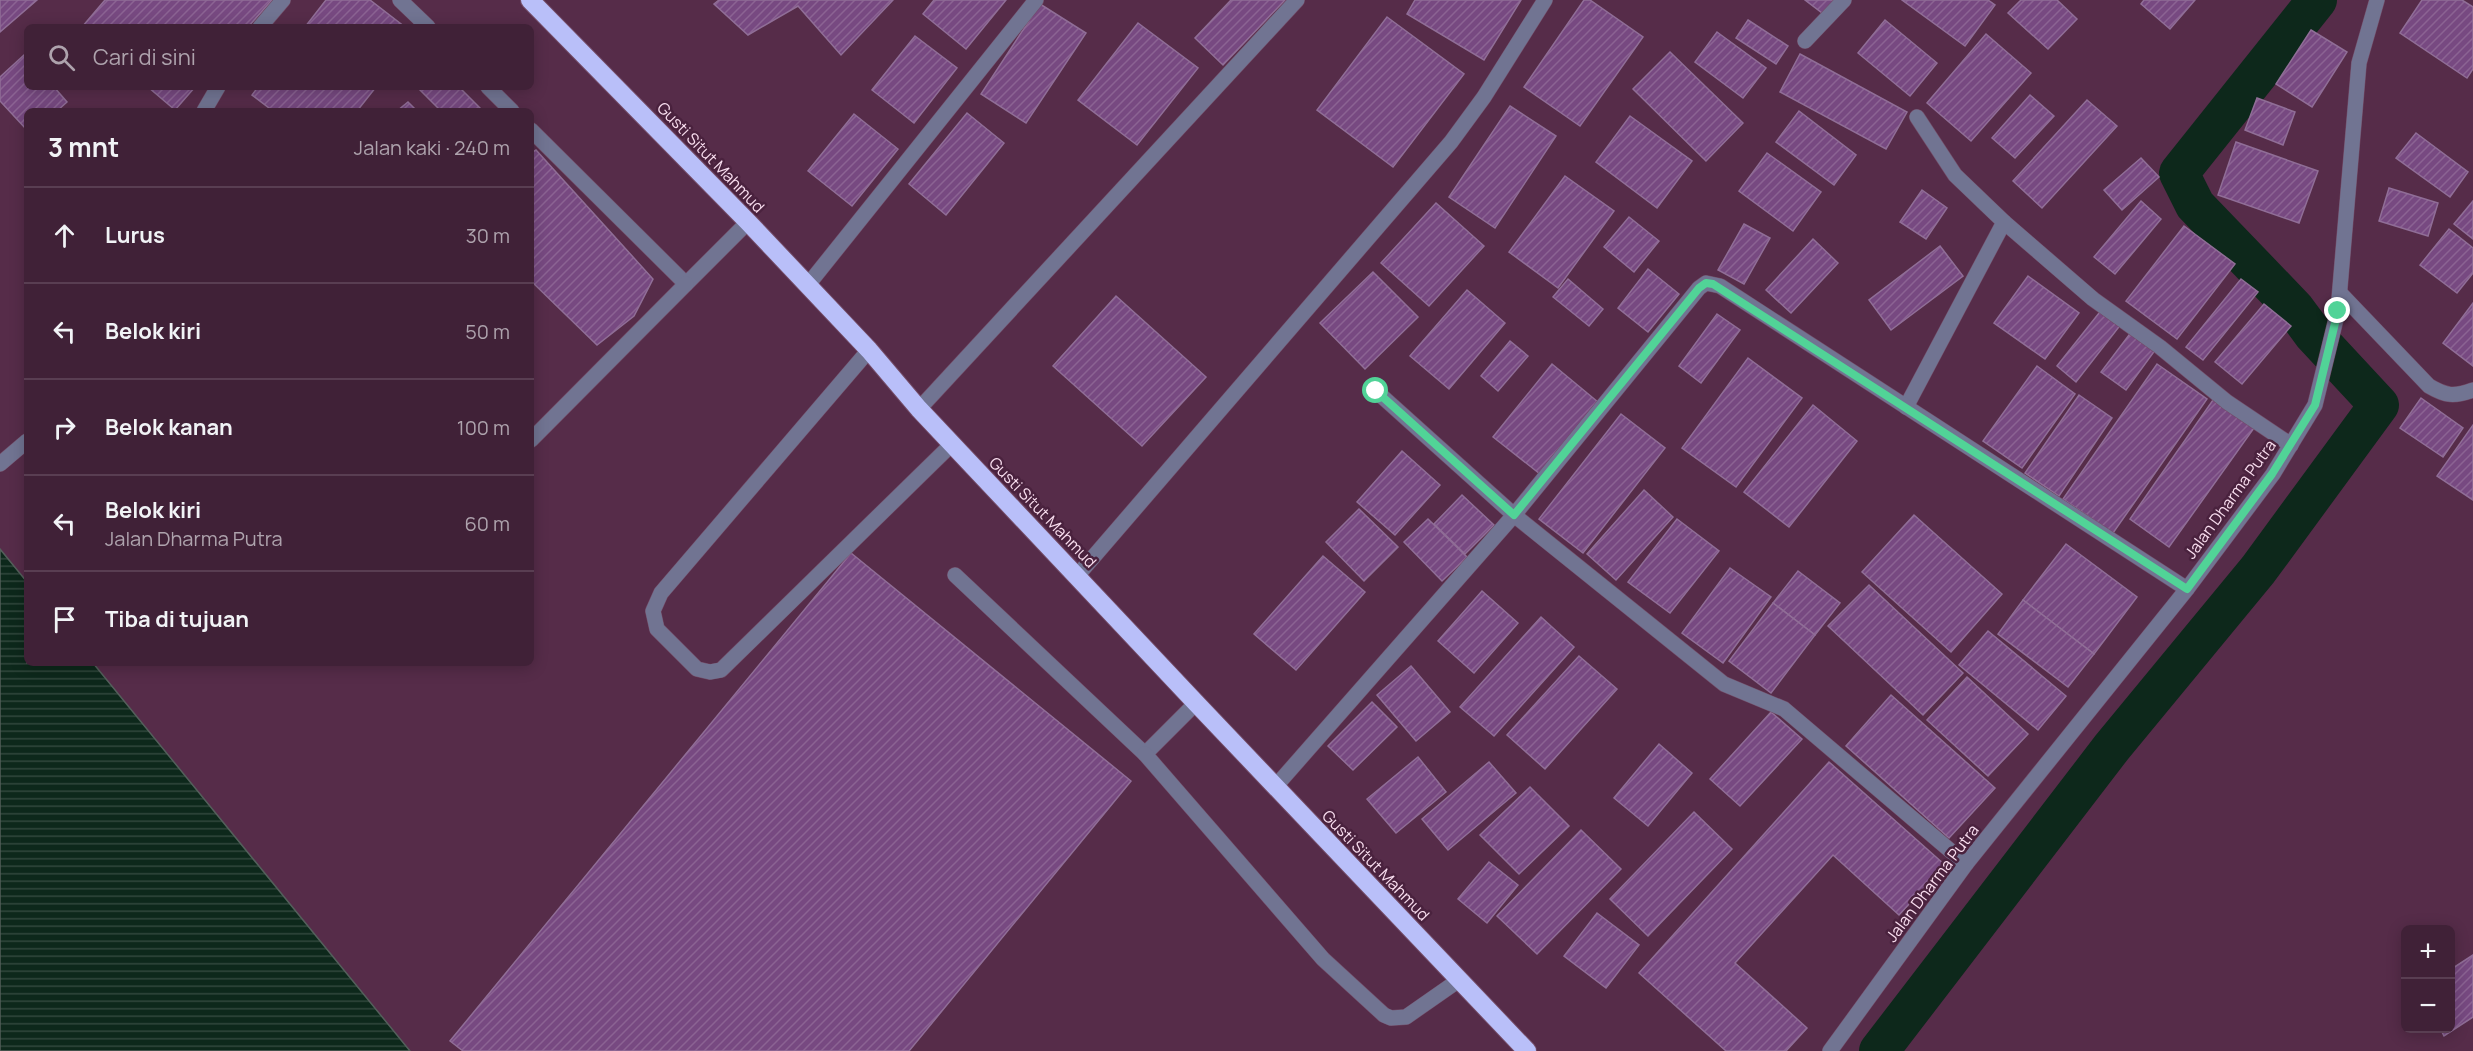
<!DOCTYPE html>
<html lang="id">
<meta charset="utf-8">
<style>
:root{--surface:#402137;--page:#4b2e42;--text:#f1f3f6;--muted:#aea3ad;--line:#593e52}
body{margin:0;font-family:Manrope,sans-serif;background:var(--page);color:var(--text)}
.controls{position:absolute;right:18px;bottom:18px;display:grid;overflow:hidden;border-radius:9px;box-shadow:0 3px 15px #0003}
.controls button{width:54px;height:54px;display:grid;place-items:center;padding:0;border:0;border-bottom:2px solid var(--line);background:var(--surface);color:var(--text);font:30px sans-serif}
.stop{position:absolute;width:18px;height:18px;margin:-14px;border:4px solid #51d397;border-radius:50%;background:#fff}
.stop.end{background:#51d397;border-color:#fff;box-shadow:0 2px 6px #0008}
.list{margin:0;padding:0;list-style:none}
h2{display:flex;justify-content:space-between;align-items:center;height:78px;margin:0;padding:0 24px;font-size:26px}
h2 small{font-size:20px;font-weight:400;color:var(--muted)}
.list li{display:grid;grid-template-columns:39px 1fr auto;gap:18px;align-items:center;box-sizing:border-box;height:96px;padding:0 24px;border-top:2px solid var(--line)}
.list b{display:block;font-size:22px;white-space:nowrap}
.list p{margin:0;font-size:20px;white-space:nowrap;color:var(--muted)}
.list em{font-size:20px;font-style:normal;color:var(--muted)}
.icon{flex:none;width:33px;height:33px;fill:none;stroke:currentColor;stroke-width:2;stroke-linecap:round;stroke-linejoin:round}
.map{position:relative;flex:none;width:2473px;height:1051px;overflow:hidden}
.search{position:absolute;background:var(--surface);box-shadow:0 3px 15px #0003;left:24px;top:24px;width:510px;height:66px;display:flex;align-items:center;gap:15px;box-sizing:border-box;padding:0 21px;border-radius:9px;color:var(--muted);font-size:22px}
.panel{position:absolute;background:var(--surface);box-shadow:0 3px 15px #0003;left:24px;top:108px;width:510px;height:558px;border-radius:9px}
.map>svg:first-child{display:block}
</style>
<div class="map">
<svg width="2473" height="1051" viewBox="0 0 2473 1051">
<defs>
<pattern id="water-rules" width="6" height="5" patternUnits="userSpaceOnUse" patternTransform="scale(1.5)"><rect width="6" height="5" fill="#0d281b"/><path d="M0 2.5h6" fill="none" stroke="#31473c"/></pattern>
<pattern id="building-hatch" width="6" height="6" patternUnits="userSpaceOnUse" patternTransform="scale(1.5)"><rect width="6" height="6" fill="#774981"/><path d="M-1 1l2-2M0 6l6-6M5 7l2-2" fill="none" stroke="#8b6393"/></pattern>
</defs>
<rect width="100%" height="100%" fill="#562c49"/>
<polygon fill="url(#water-rules)" stroke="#545f5b" stroke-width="1.5" points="0,549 27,582 27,663 93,663 410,1051 0,1051"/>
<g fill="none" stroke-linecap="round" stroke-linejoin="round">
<polyline stroke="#0d281b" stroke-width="40" points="1879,1051 2112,747 2258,570 2379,405 2314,335 2294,308 2195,205 2179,173 2317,0"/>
</g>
<g fill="url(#building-hatch)" stroke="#906e97" stroke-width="1.5">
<polygon points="0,0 37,0 0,32"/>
<polygon points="105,0 272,0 248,27 82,27"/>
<polygon points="326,0 370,0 405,27 305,27"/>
<polygon points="719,0 893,0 841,55 798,6 748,35 714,4"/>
<polygon points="934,0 1006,0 966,49 923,14"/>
<polygon points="1231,0 1285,0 1223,65 1195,38"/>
<polygon points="1415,0 1521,0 1484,60 1407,14"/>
<polygon points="1584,0 1590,0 1643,37 1580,126 1524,87"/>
<polygon points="1805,0 1839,0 1826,16"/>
<polygon points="1902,0 1988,0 1995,5 1965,46"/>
<polygon points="2021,0 2057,0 2077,19 2048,49 2008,13"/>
<polygon points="2144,0 2195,0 2170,29 2141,4"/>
<polygon points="2422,0 2462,0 2473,7 2473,69 2467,78 2400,33"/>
<polygon points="1040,4 1086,33 1026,123 981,94"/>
<polygon points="1387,17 1464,74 1393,167 1317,110"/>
<polygon points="1748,20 1788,46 1776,64 1736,38"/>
<polygon points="1885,20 1937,63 1910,96 1858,53"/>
<polygon points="1138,23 1198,68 1137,145 1078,100"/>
<polygon points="2311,30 2347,52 2312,107 2276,84"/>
<polygon points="1717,32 1766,68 1743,98 1695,62"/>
<polygon points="1986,34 2031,73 1971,141 1927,103"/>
<polygon points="915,36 957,68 914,123 872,90"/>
<polygon points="1670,52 1743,123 1706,161 1633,89"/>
<polygon points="1800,54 1907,112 1886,149 1780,92"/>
<polygon points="24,55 27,58 27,87 54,87 67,102 57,111 27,111 27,130 0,101 0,77"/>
<polygon points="148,87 195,87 175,110"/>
<polygon points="258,87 376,87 357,111 273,111 252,95"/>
<polygon points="417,87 459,87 482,110 441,111"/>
<polygon points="2030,95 2054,116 2015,158 1992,138"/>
<polygon points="2257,98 2295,112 2283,145 2245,130"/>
<polygon points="2087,100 2117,126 2042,208 2013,181"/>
<polygon points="408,102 417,111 397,111"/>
<polygon points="1510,106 1556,136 1495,228 1449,197"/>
<polygon points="1799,111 1856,155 1834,185 1776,142"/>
<polygon points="967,113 1004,143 946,215 909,184"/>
<polygon points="854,114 898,149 852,206 808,171"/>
<polygon points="1630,116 1692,161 1657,208 1596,162"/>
<polygon points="2416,133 2468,172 2450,197 2396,158"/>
<polygon points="2236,142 2318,171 2299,223 2218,195"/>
<polygon points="536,150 653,279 634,316 597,345 531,281 531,153"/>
<polygon points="1767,153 1821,192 1793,231 1739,191"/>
<polygon points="2141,158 2159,177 2122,210 2104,190"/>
<polygon points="1565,176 1614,211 1558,288 1509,252"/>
<polygon points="2389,188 2438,203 2428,236 2379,221"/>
<polygon points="1922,190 1947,208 1926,239 1900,222"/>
<polygon points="2141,201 2161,219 2115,274 2094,257"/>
<polygon points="2473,201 2473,239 2454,224"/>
<polygon points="1436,203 1484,246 1429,306 1381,263"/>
<polygon points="1629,217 1659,241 1634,272 1604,247"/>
<polygon points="1744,224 1770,238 1744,284 1718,270"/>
<polygon points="2184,226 2235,264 2177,339 2126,301"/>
<polygon points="2449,229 2473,248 2473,273 2457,293 2420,265"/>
<polygon points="1813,239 1838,263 1791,313 1766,290"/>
<polygon points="1940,246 1963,276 1891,330 1869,300"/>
<polygon points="1648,269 1679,294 1648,332 1618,308"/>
<polygon points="1373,272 1418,317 1365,369 1320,323"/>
<polygon points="2028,276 2079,313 2045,359 1994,323"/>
<polygon points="1568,279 1603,309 1589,326 1553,297"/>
<polygon points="2241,279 2258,292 2203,360 2186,347"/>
<polygon points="1467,290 1505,323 1449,389 1410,356"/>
<polygon points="1116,296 1206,377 1142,446 1053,366"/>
<polygon points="2473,303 2473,366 2443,343"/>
<polygon points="2264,304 2291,326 2242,384 2215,362"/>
<polygon points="2103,308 2122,323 2076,382 2057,366"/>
<polygon points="1717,314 1740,330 1701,383 1679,366"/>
<polygon points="2132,331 2156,349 2126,390 2101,372"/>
<polygon points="1510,341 1528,356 1498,391 1481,376"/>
<polygon points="1748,358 1802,398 1736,487 1682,448"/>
<polygon points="1552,364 1598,402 1540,474 1493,437"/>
<polygon points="2157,364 2207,399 2113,533 2063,499"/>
<polygon points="2037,366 2075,394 2022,468 1983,441"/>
<polygon points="2079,395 2112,418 2059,496 2025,473"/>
<polygon points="2421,398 2463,428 2443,457 2400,428"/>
<polygon points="2213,400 2254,428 2169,547 2130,519"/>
<polygon points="1813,405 1857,441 1789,527 1744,492"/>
<polygon points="1621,414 1665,448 1583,553 1539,519"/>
<polygon points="2473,425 2473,500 2437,476"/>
<polygon points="1402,451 1440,485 1395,535 1357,502"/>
<polygon points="1644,490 1673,517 1616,580 1587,554"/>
<polygon points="1462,495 1494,525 1465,554 1434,524"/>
<polygon points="1359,509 1398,547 1364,581 1326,542"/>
<polygon points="1914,515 2002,594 1951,652 1862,572"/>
<polygon points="1428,519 1467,557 1442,581 1404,542"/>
<polygon points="1677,519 1719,551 1670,613 1628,582"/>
<polygon points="2066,544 2137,597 2094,654 2023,600"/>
<polygon points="851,553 1131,781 909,1051 463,1051 450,1041"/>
<polygon points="1323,556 1365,592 1296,670 1254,634"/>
<polygon points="1730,568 1771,597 1723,663 1682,633"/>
<polygon points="1798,571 1840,603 1815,635 1773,603"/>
<polygon points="1869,585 1963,673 1923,715 1828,626"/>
<polygon points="1482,591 1518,623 1474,673 1438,641"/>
<polygon points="2023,600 2094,654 2068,687 1998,634"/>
<polygon points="1773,603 1815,635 1771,693 1729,661"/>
<polygon points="1541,617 1574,647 1494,736 1460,707"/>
<polygon points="1988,631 2066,696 2038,730 1959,665"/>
<polygon points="1579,656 1617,689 1545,769 1507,735"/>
<polygon points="1411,666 1450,712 1416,741 1377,695"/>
<polygon points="1967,677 2028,734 1988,776 1927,720"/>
<polygon points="1891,695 1995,788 1949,838 1846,746"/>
<polygon points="1372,702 1397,727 1353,770 1328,746"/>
<polygon points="1771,712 1802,739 1740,806 1710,779"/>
<polygon points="1659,744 1692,773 1648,826 1614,798"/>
<polygon points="1418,757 1446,792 1396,833 1367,799"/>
<polygon points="1489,762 1516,793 1448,850 1422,819"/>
<polygon points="1829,762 1945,865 1899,915 1833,855 1735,963 1807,1028 1786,1051 1726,1051 1639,973"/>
<polygon points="1530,787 1569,826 1519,874 1480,835"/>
<polygon points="1694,812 1732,849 1648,936 1610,899"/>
<polygon points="1581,830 1621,869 1537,954 1497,916"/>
<polygon points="1489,862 1518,885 1487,923 1458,899"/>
<polygon points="1597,913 1639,945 1606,988 1564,956"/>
<polygon points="2473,955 2473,1017 2444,1036 2440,1028 2450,1028 2450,970"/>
</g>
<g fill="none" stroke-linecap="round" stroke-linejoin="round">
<g stroke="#734c67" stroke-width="16">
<g id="minor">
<polyline points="400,0 428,27"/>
<polyline points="260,27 283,0"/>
<polyline points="1805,41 1844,0"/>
<polyline points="488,87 512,111"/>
<polyline points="204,111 218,87"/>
<polyline points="531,130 686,284 748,222"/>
<polyline points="2004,222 2093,299 2160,347 2227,402 2291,445"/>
<polyline points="807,286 1036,0"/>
<path d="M2340,293L2429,386C2446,396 2454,397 2473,390"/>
<polyline points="869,350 661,593 653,611 657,629 697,669 710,672 721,670 952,444"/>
<polyline points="1376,391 1514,515 1724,684 1784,709 1966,864"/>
<polyline points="1906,407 2004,222 1955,175 1917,117"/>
<polyline points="919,409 1297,0"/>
<polyline points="531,440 686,284"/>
<polyline points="0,464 27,441"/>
<polyline points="955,575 1145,754 1196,703"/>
<polyline points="1077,576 1451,142 1484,97 1545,0"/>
<polyline points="1145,754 1323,959 1384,1015 1391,1018 1406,1017 1459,980"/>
<polyline points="1275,787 1514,515 1699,288 1706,283 1720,286 2187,589"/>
<polyline points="1830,1051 1966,864 2187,589 2273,474 2315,405 2338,311 2359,63 2377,0"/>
</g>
</g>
<g stroke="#734c67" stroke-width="20">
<polyline id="highway" points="530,0 748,222 869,350 919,409 1196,703 1527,1051"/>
</g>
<use href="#minor" stroke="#717492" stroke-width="15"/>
<use href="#highway" stroke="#b9bff9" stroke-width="18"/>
</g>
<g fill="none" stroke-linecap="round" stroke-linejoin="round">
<polyline stroke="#51d397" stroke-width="8" points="1376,391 1514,515 1699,288 1706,283 1713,284 2187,589 2272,474 2315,405 2338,311"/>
</g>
<g text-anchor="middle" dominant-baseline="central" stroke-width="5" stroke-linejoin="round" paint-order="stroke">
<g font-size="16" fill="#f9deef" stroke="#4a223e">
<text transform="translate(711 157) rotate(46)">Gusti Situt Mahmud</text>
<text transform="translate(2230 499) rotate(-54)">Jalan Dharma Putra</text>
<text transform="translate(1043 512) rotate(46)">Gusti Situt Mahmud</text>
<text transform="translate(1376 865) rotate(46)">Gusti Situt Mahmud</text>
<text transform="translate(1932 883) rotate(-53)">Jalan Dharma Putra</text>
</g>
</g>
</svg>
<div class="controls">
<button>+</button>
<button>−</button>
</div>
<div class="stop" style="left:1376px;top:391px"></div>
<div class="stop end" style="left:2338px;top:311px"></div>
<div class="search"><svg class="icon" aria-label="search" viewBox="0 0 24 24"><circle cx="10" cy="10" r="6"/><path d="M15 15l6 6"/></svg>Cari di sini</div>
<section class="panel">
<h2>3 mnt<small>Jalan kaki · 240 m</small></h2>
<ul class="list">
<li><svg class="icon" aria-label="ahead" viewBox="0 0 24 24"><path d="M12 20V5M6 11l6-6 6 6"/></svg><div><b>Lurus</b></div><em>30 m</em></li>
<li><svg class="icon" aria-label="left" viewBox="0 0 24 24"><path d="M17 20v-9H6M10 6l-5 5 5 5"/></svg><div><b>Belok kiri</b></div><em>50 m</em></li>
<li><svg class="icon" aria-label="right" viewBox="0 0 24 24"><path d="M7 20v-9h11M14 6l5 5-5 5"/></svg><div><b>Belok kanan</b></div><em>100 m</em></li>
<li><svg class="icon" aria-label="left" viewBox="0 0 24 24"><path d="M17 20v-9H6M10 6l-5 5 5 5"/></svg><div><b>Belok kiri</b><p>Jalan Dharma Putra</p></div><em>60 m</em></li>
<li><svg class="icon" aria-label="arrive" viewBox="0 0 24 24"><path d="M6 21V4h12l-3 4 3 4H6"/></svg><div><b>Tiba di tujuan</b></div></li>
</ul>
</section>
</div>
